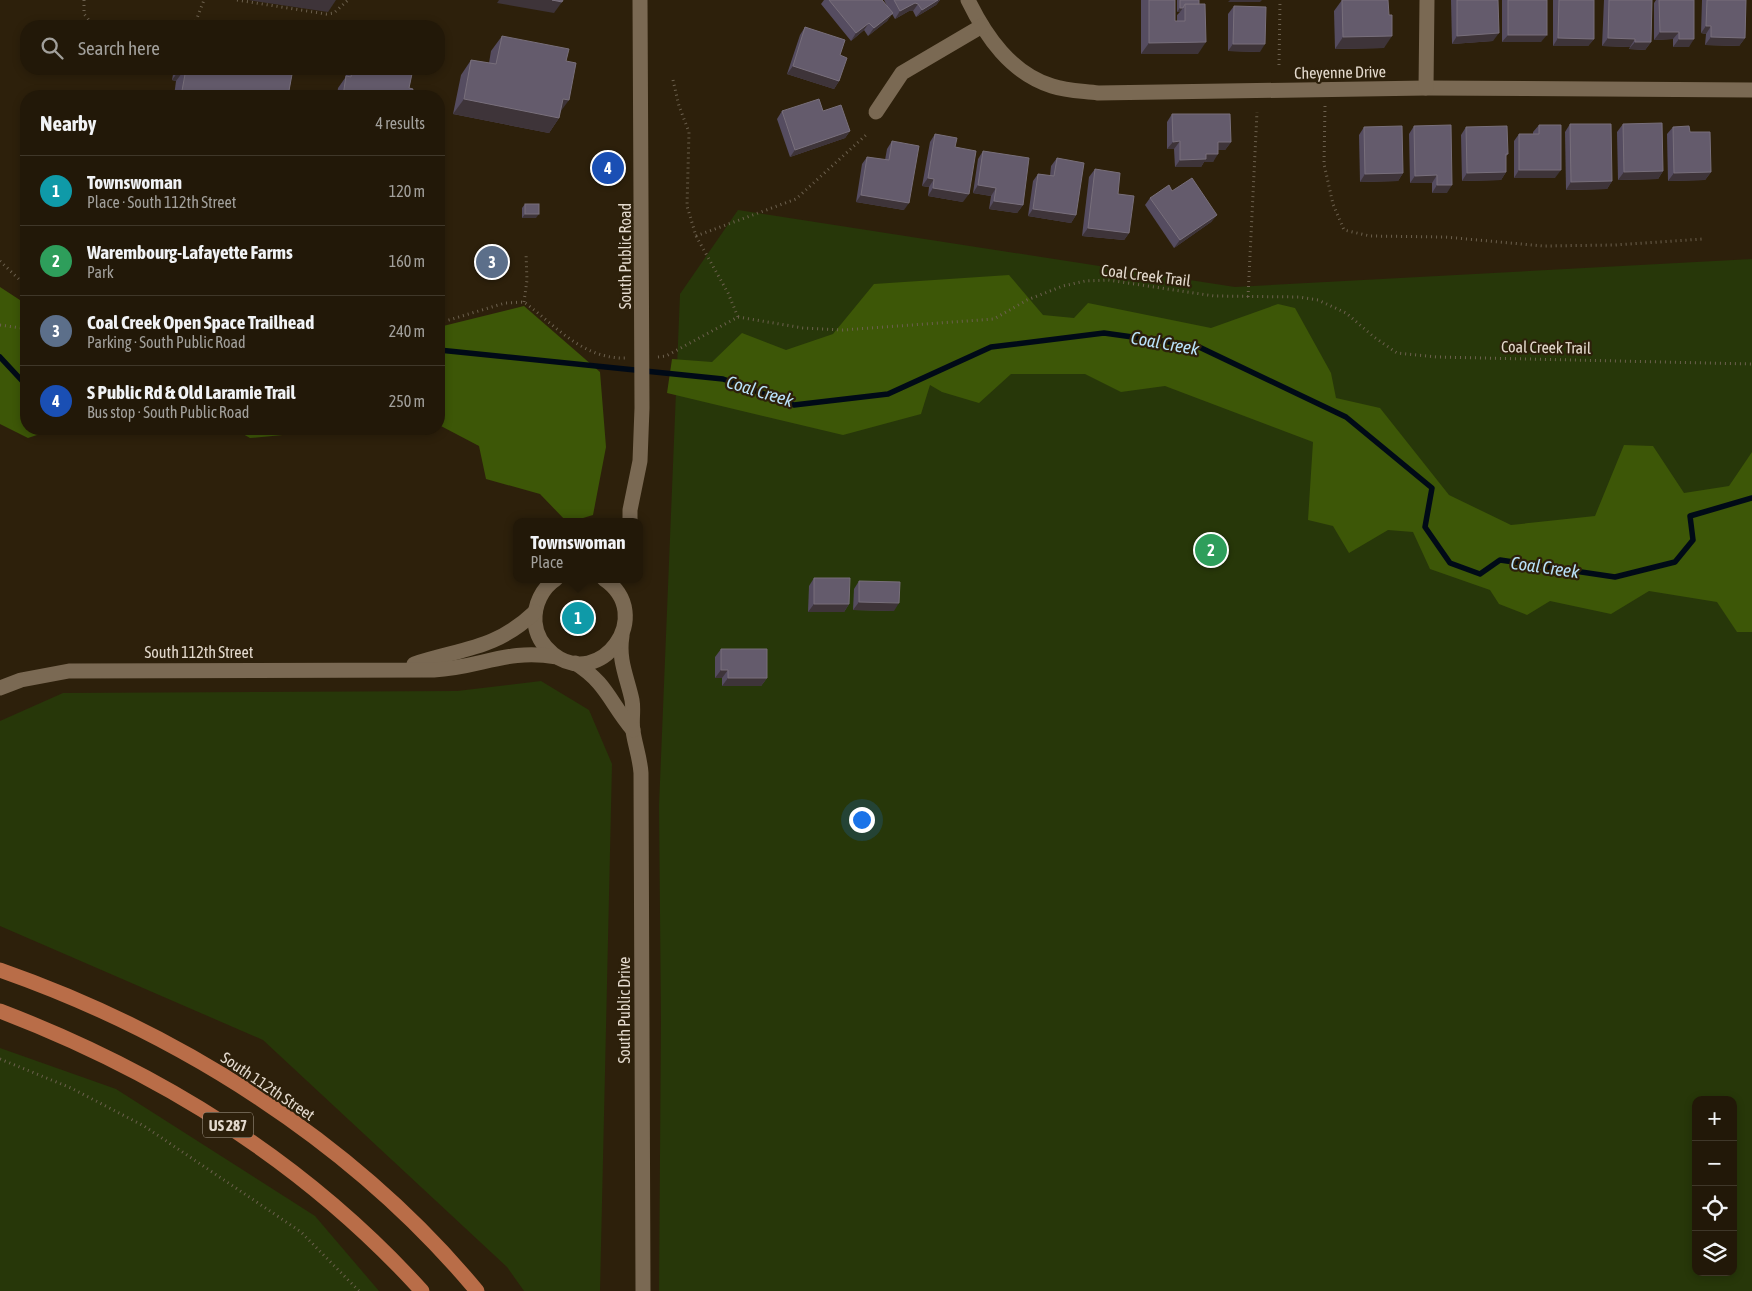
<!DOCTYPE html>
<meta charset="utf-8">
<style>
:root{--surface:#221808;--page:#2e2516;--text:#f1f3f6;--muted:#a2a09c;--line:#3f3729;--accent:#ea580c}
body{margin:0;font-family:"Asap Condensed",sans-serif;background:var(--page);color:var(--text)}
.controls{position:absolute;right:15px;bottom:15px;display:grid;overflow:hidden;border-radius:10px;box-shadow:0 2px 8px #0003}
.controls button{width:45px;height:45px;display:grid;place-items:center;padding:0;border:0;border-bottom:1px solid var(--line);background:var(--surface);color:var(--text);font:25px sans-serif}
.you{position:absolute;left:861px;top:819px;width:18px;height:18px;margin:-12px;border:4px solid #fff;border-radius:50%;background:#1a73e8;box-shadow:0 0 0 8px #1a73e833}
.badge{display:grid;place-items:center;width:32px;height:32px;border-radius:50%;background:var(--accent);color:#fff;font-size:16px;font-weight:700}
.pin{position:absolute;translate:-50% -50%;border:2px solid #fff;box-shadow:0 1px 5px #0006}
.popup{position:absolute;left:513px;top:518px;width:130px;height:65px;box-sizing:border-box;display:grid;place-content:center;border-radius:10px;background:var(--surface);filter:drop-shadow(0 1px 4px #0005);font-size:16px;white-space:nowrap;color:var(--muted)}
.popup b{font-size:19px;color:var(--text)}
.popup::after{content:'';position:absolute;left:50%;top:100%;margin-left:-10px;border:10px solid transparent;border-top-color:var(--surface)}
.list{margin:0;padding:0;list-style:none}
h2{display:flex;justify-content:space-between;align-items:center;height:65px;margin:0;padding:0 20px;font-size:21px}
h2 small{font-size:16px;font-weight:400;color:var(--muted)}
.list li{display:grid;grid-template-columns:32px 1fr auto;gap:15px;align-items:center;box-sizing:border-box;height:70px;padding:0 20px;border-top:1px solid var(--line)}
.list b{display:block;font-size:19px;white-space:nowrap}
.list p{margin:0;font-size:16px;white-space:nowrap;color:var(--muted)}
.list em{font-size:16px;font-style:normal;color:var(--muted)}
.icon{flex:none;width:28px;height:28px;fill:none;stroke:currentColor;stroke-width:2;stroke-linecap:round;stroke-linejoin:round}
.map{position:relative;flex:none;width:1752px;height:1291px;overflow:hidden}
.search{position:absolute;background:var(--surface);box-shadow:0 2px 8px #0003;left:20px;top:20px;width:425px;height:55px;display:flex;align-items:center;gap:12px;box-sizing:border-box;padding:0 18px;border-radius:20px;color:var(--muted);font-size:19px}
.panel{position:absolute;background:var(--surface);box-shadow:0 2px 8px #0003;left:20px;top:90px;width:425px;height:345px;border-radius:20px}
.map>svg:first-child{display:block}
</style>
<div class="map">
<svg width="1752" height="1291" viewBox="0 0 1752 1291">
<rect width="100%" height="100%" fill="#2d200b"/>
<g fill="#273709" fill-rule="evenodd">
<path d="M738,210L1235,287L1752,259V1291H659L661,1020L659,806L680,294ZM1696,1100H1733V1272H1696Z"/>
<polygon points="541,681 589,710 612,764 600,1291 524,1291 507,1267 263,1040 0,926 0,721 63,693 457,691"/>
<polygon points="0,1048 116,1089 315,1216 379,1291 0,1291"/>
</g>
<g fill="#3d5707">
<polygon points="1009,275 1043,315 1074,318 1088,303 1211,328 1278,304 1295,308 1331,373 1336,398 1380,408 1449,495 1511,525 1595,516 1624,445 1653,446 1684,493 1729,486 1752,452 1752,632 1737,632 1717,602 1649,591 1611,614 1550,601 1527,615 1499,604 1490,590 1430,569 1413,532 1388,530 1349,553 1333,526 1308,520 1313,442 1165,386 1121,392 1085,374 1011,374 979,403 942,392 930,385 921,414 843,435 667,393 672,359 712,362 742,333 786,350 833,334 874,284"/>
<polygon points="0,287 26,304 26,429 55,429 28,438 0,424"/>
<polygon points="524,306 600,372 606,447 593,515 570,522 567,522 540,494 486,479 479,446 439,425 439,327"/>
<polygon points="234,429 346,429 250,438"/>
</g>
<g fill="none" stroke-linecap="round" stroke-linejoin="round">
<g stroke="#000a17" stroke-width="5.5">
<polyline points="439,350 723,379 794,405 888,394 991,347 1104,333 1197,346 1346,417 1432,488 1425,527 1450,563 1480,574 1500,560 1615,577 1675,562 1693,540 1690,516 1752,498"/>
<polyline points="0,357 26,385"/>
</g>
<g stroke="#6c604e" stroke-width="3" stroke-dasharray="1 4" stroke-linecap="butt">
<polyline points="84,0 84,14 94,26"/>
<polyline points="237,0 326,14 334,13 348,0"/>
<polyline points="194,26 204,0"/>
<polyline points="1279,65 1280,0"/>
<polyline points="673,80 679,106 689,132 687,206 696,236 728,293 738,317"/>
<polyline points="1325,106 1324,164 1333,204 1344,230 1370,236 1445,237 1543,246 1615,245 1703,239"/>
<polyline points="696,236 796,199 866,135"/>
<polyline points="0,261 26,286"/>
<polyline points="1248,297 1257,112"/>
<polyline points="524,302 527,280 526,253"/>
<path d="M439,323L505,303L524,302C555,325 583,360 627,358"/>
<polyline points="0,325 21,328 26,325"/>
<polyline points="658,357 666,356 738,317 803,328 843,330 994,319 1027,300 1063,286 1085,281 1108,280 1214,296 1299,297 1318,300 1346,313 1374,337 1397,353 1437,357 1752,364"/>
<polyline points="0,1059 71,1088 144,1126 301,1232 359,1291"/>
</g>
<g stroke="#7a6953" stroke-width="15">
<path d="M968,0C986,37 1011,73 1052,86C1067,91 1084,91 1098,93L1426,88L1752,90"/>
<polyline points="1426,88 1427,0"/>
<polyline points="876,112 902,73 982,26"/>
<path d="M622,636C618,660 627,677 632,700C634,711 631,721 633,731C635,745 640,758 641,773L643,1291"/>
<path d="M575,663C607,683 610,703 633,730"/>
</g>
<g stroke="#7a6953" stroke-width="15">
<polyline points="630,522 630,510 640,461 642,408 640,0"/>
<path d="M556,579C542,588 534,605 535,622C536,635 543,646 553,654C600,691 657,615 604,579"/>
<path d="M414,664C462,648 495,650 535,612"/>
<path d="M0,688L21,680L69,671L434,670C480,668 508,648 556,657"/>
</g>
<g stroke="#b96d48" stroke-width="15">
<path d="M0,970C180,1033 354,1143 477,1291"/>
<path d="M0,1011C162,1073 305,1162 422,1291"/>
</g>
</g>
<g fill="#554c60">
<polygon points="824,0 882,0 888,8 884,0 940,0 936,5 916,17 913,11 909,11 895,19 892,14 887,21 868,36 864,30 851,41 821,4"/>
<polygon points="1141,0 1175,0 1175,21 1177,21 1177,15 1180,12 1177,12 1177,0 1199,0 1198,54 1141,54"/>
<polygon points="1342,0 1389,15 1384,48 1335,49 1334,11"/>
<polygon points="1451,0 1498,0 1493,41 1452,44"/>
<polygon points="1502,0 1547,0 1541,42 1502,42"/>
<polygon points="1553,0 1594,0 1594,39 1588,46 1553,46"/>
<polygon points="1604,0 1652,0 1651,42 1645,50 1629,49 1630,47 1602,46"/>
<polygon points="1656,0 1694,0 1689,47 1673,47 1673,39 1654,40 1654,3"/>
<polygon points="1702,0 1746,0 1745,38 1739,46 1705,45 1706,34 1701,33"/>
<polygon points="1234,6 1260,52 1228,51 1228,14"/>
<polygon points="805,27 840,55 839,81 834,89 787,74 800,35"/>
<polygon points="502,36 566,61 559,118 549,133 453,114 461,75 471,60 489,63 491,51"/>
<polygon points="174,69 293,69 288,96 174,96 176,81 172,80"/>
<polygon points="347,69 413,69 409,88 411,96 337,96 338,88 345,78"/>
<polygon points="782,111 850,131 845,138 790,157 777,119"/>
<polygon points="1172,114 1231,142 1225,150 1218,150 1213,162 1204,162 1201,167 1175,167 1174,149 1167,149 1167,122"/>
<polygon points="1570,124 1612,181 1607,189 1566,190 1565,132"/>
<polygon points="1623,124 1663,171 1658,179 1618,180 1617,132"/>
<polygon points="1539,125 1555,178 1514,178 1514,141 1519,134 1533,134 1533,132"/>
<polygon points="1414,126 1447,193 1432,193 1432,183 1410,183 1409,134"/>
<polygon points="1364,127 1403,173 1398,181 1360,182 1359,135"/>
<polygon points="1466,127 1508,154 1506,156 1506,172 1501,180 1462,181 1461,135"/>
<polygon points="1673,127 1690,132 1711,172 1705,180 1668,181 1667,134"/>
<polygon points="935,134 955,147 963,202 928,196 929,187 922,186 930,142"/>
<polygon points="892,141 904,210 856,202 862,164 867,157 885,160 887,149"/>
<polygon points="983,151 1023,205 1017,213 989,209 991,196 973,193 978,159"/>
<polygon points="1057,158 1076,215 1071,223 1028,216 1033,181 1038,174 1050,176 1051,166"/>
<polygon points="1095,169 1118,194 1129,233 1124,240 1082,236 1089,177"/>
<polygon points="1172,191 1217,215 1211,222 1174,248 1145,205 1150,198"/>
<polygon points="525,204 536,218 522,218 522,208"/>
<polygon points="814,578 849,604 844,612 808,612 809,586"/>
<polygon points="859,581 894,611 853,610 854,589"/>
<polygon points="721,649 767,678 761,686 722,686 722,678 715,678 715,657"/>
</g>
<g fill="#3e3439">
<polygon points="248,0 336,0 328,12"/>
<polygon points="499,0 552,0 562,2 554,13 497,3"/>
<polygon points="938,0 940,0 936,5 916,17 922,10"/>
<polygon points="1230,0 1262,0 1260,2 1228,2"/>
<polygon points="915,3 918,4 913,11 909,11 895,19 900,11"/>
<polygon points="1180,8 1183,8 1180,12 1177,12"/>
<polygon points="893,13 887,21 868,36 874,28"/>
<polygon points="869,23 864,30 851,41 856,33"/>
<polygon points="1706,26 1711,26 1706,34 1701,33"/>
<polygon points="1660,32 1679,32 1673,39 1654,40"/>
<polygon points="1499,33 1493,41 1452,44 1457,36"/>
<polygon points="1508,35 1547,35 1541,42 1502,42"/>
<polygon points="1392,36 1384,48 1335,49 1343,37"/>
<polygon points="1711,37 1745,38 1739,46 1705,45"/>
<polygon points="1558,38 1594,39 1588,46 1553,46"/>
<polygon points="1608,38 1635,39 1630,47 1602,46"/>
<polygon points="1679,39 1694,39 1689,47 1673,47"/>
<polygon points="1206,42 1198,54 1141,54 1149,43"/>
<polygon points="1635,42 1651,42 1645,50 1629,49"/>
<polygon points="1233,44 1265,44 1260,52 1228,51"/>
<polygon points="793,66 839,81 834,89 787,74"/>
<polygon points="180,69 185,69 176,81 172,80"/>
<polygon points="464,99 559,118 549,133 453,114"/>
<polygon points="563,99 569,100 558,115"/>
<polygon points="850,131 845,138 790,157 795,150"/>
<polygon points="1180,141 1174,149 1167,149 1173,142"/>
<polygon points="1218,142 1231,142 1225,150 1213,150"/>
<polygon points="1206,154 1218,154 1213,162 1204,162 1201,167 1175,167 1180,160"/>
<polygon points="1519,170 1561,170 1555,178 1514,178"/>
<polygon points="1663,171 1658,179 1618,180 1624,172"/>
<polygon points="1506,172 1501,180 1462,181 1467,173"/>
<polygon points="1711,172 1705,180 1668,181 1674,173"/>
<polygon points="1403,173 1398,181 1360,182 1365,174"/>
<polygon points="1437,175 1432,183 1410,183 1415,176"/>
<polygon points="928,178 934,179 929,187 922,186"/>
<polygon points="1612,181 1607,189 1566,190 1571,182"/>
<polygon points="978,185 996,188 991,196 973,193"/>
<polygon points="1437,185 1452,185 1447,193 1432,193"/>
<polygon points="933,188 969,194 963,202 928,196"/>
<polygon points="861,195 909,203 904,210 856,202"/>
<polygon points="994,201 1023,205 1017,213 989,209"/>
<polygon points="1033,209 1076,215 1071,223 1028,216"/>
<polygon points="525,214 539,214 536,218 522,218"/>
<polygon points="1217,215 1211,222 1174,248 1180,240"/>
<polygon points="1088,228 1129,233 1124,240 1082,236"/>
<polygon points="859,602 899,603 894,611 853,610"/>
<polygon points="814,604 849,604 844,612 808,612"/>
<polygon points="721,670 728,670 722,678 715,678"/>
<polygon points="728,678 767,678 761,686 722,686"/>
</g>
<g fill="#645b6c" stroke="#786f7b">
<polygon points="552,0 563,0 562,2"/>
<polygon points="829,0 882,0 893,13 874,28 869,23 856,33"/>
<polygon points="894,0 938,0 922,10 918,4 915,3 900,11"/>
<polygon points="1149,0 1175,0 1175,21 1185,21 1185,4 1205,4 1206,42 1149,43"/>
<polygon points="1180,0 1199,0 1199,4 1185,4 1183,8 1180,8"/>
<polygon points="1342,0 1388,0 1389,15 1392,15 1392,36 1343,37"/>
<polygon points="1457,0 1498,0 1499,33 1457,36"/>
<rect x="1508" y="0" width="39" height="35"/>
<polygon points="1559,0 1594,0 1594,39 1558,38"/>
<polygon points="1609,0 1652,0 1651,42 1635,42 1635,39 1608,38"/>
<polygon points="1659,0 1694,0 1694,39 1679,39 1679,32 1660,32"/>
<polygon points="1707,0 1746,0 1745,38 1711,37 1711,26 1706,26"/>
<polygon points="1234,6 1266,7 1265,44 1233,44"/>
<polygon points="805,27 845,40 840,55 847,58 839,81 793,66"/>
<polygon points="502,36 569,49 566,61 576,63 569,100 563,99 559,118 464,99 471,60 496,64"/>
<polygon points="186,69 293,69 288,96 181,96"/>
<polygon points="352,69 413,69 409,88 413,89 411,96 343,96 346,76 351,77"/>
<polygon points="819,99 823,111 841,105 850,131 795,150 782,111"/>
<polygon points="1172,114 1230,114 1231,142 1218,142 1218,154 1206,154 1206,159 1180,160 1180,141 1173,142"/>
<polygon points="1662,123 1663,171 1624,172 1623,124"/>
<polygon points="1570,124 1611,124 1612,181 1571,182"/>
<polygon points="1451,125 1452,185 1437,185 1437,175 1415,176 1414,126"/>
<polygon points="1539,125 1561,125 1561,170 1519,170 1519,134 1539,134"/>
<polygon points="1402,126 1403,173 1365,174 1364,127"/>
<polygon points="1507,126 1508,154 1506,154 1506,172 1467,173 1466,127"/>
<polygon points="1689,126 1690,132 1710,132 1711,172 1674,173 1673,127"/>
<polygon points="935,134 957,138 955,147 976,151 969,194 933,188 934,179 928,178"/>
<polygon points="892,141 919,146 909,203 861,195 867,157 889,160"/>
<polygon points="983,151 1029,158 1023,205 994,201 996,188 978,185"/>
<polygon points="1057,158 1084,163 1076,215 1033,209 1038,174 1054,176"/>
<polygon points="1095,169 1120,173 1118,194 1134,196 1129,233 1088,228"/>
<polygon points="1192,178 1217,215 1180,240 1150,198 1169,185 1172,191"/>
<rect x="525" y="204" width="14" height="10"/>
<polygon points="814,578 850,578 849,604 814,604"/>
<polygon points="859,581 900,582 899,603 859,602"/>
<polygon points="721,649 767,649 767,678 728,678 728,670 721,670"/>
</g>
<g text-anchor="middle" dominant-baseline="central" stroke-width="4.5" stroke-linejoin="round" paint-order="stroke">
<rect fill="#2d200b" stroke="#ada294" stroke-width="1" x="203" y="1112.5" width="50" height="25" rx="4"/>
<g font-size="15" font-weight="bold" fill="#e4dace">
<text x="228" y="1125">US 287</text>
</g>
<g font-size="16" fill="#e4dace" stroke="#2d200b">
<text transform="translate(1340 72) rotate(-1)">Cheyenne Drive</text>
<text transform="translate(625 256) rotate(-90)">South Public Road</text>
<text transform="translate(1146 275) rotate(7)">Coal Creek Trail</text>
<text transform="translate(1546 347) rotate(1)">Coal Creek Trail</text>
<text x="199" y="652">South 112th Street</text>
<text transform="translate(624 1010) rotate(-90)">South Public Drive</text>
<text transform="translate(268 1086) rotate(34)">South 112th Street</text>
</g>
<g font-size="18" font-style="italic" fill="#b9e1f9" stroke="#2d200b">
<text transform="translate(1165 343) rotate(10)">Coal Creek</text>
<text transform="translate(760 391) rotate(17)">Coal Creek</text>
<text transform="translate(1545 567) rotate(8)">Coal Creek</text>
</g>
</g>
</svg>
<div class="controls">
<button>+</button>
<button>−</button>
<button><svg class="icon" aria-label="locate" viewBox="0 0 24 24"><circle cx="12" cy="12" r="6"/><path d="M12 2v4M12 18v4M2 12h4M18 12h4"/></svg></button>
<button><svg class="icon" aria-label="layers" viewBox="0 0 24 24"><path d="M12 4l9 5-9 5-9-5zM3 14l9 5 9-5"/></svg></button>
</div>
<div class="you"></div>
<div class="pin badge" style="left:578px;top:618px;background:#0f9aa8">1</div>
<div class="popup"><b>Townswoman</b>Place</div>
<div class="pin badge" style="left:1211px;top:550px;background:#2e9e5b">2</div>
<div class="pin badge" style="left:492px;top:262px;background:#5c6f8a">3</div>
<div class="pin badge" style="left:608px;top:168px;background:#1a4fb4">4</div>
<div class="search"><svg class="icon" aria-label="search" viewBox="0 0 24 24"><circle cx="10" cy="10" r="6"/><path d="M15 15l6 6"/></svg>Search here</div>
<section class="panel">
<h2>Nearby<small>4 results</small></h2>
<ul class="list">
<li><span class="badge" style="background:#0f9aa8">1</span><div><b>Townswoman</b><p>Place · South 112th Street</p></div><em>120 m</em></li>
<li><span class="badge" style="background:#2e9e5b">2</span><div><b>Warembourg-Lafayette Farms</b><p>Park</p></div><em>160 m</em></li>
<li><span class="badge" style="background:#5c6f8a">3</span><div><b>Coal Creek Open Space Trailhead</b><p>Parking · South Public Road</p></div><em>240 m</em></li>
<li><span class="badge" style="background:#1a4fb4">4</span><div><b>S Public Rd &amp; Old Laramie Trail</b><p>Bus stop · South Public Road</p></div><em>250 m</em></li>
</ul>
</section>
</div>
